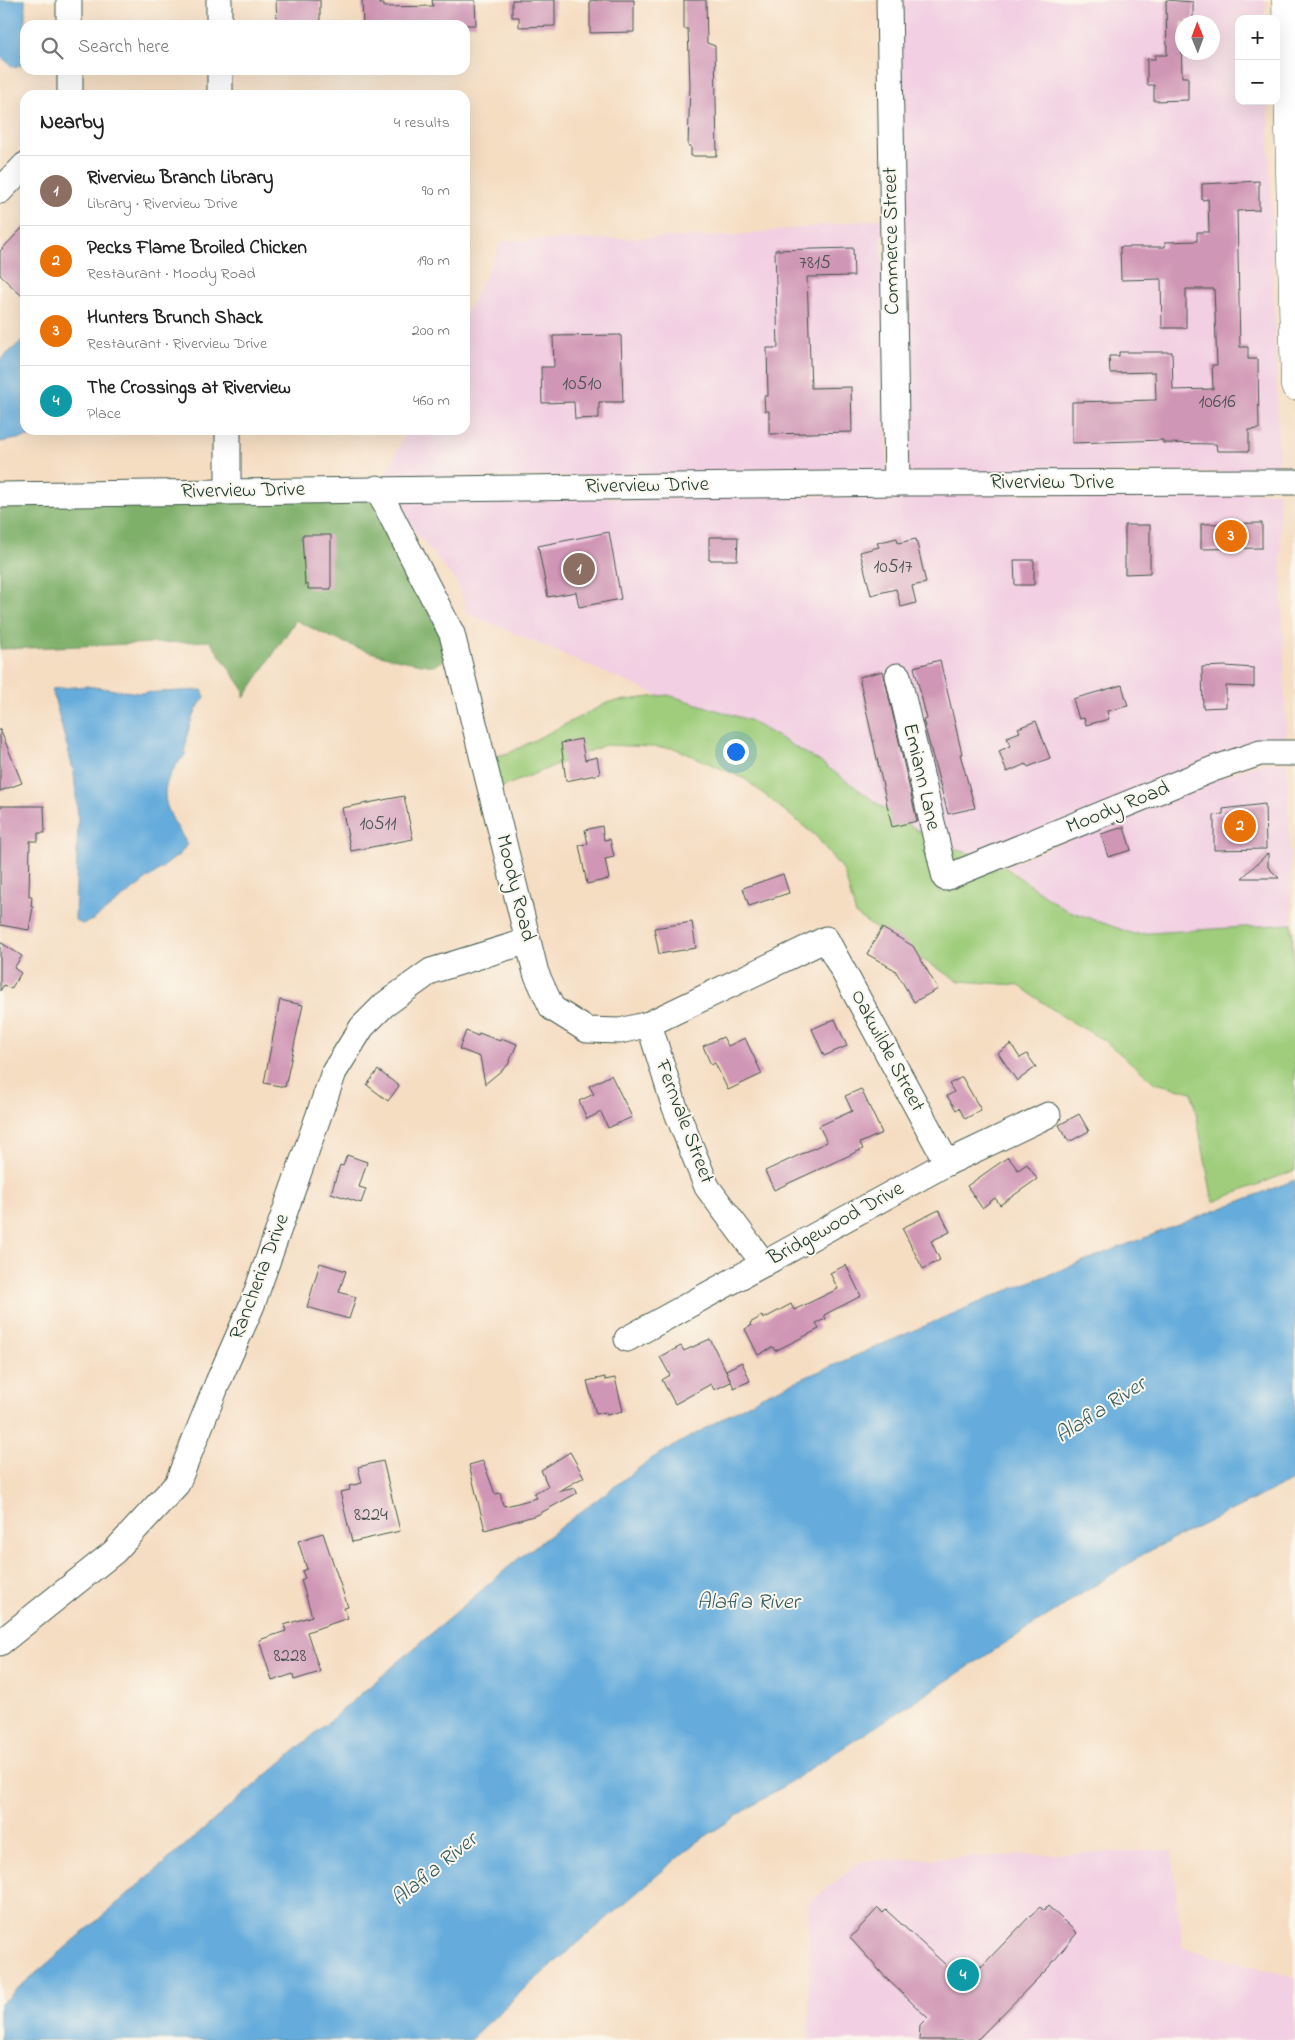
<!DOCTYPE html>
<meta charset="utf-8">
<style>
:root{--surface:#fff;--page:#f6f6f6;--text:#222;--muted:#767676;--line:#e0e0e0;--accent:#ea580c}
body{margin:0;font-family:"Indie Flower",sans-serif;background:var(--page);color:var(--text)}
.controls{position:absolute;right:15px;top:15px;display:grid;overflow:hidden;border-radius:10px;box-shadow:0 5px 20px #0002}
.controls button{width:45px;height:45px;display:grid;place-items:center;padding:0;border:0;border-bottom:1px solid var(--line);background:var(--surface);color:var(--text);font:25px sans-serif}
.compass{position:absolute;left:1175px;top:15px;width:45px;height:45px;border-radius:50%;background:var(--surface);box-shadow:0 5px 20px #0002;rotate:359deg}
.you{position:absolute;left:735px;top:751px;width:18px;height:18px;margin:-12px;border:4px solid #fff;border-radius:50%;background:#1a73e8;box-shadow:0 0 0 8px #1a73e833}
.badge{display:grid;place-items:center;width:32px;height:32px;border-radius:50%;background:var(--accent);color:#fff;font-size:16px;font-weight:700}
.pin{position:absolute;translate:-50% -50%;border:2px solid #fff;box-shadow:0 1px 5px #0006}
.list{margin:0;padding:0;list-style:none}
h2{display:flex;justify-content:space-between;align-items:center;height:65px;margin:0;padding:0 20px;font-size:21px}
h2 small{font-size:16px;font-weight:400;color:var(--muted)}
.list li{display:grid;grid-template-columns:32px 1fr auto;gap:15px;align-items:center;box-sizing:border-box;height:70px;padding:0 20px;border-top:1px solid var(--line)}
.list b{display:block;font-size:19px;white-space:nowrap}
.list p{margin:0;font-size:16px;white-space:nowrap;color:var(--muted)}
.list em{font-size:16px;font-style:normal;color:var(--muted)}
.icon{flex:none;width:28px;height:28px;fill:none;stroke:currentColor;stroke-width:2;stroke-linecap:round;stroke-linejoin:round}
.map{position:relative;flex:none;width:1295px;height:2040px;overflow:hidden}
.search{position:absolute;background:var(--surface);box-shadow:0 5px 20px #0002;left:20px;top:20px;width:450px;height:55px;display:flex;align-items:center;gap:12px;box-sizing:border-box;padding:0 18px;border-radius:15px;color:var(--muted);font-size:19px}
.panel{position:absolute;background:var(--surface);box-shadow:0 5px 20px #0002;left:20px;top:90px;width:450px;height:345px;border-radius:15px}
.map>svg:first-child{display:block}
</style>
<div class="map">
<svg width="1295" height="2040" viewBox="0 0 1295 2040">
<rect width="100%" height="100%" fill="#fbf7ec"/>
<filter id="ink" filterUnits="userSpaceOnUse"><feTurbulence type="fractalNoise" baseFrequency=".02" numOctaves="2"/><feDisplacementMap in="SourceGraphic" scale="10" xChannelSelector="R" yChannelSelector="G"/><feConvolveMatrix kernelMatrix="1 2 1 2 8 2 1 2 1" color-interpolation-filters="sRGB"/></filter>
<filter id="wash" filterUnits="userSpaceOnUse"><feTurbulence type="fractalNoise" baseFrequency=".0096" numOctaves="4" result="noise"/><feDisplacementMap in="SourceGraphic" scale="20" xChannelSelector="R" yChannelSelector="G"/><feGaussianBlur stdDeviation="1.12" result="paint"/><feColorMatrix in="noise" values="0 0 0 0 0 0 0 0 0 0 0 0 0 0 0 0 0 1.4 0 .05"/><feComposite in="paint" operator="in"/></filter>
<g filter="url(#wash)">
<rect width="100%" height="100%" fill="#f5ddc2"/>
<g fill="#f2cfe2" fill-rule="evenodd">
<path d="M898,0H1265V19H1239V101H1268L1279,472L905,473ZM1182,22H1212V52H1182Z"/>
<polygon points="882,219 887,473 384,478 408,430 465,430 465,316 503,241 728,236"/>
<polygon points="1279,492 1286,742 974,855 939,843 896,817 819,761 749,720 668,695 660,696 467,613 458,584 400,513 393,499"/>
<polygon points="1261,763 1287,763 1292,924 1134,934 1064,909 1006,866 1216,779"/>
<polygon points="1172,1850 1182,1947 1295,1978 1295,2040 809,2040 809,1903 861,1861"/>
</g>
<polygon fill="#9fcd7b" stroke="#5f8558" points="668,695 749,720 819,761 896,817 939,843 974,855 933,872 939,892 1003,866 1064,909 1134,934 1292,924 1295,1026 1295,1170 1213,1202 1192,1092 1155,1083 1105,1041 1062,1016 1018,985 959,981 916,956 856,915 844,872 816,836 745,779 674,748 605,745 500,788 492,757 509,753 609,702"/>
<path fill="#7fb06b" stroke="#4f7650" d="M372,499L443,638L448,657L435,666C383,659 343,645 296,620L244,698V690L210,641L0,649V505Z"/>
<g fill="#65acdc" stroke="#427488">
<polygon points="0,0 25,0 25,64 13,67 0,56"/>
<polygon points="25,338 25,430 69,430 0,442 0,360"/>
<path d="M86,686L139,693L202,690L205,697C191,715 186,732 185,755C152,791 165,807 187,844L180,854L93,920L82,924L75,920L78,817L74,773L52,689Z"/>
<polygon points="1295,1180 1295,1479 1145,1553 695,1843 524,1989 470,2040 0,2040 0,2004 518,1559 651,1459 762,1396 1006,1291"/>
</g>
<g id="blocks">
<g fill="#d096b5">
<polygon points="276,0 320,0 320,25 277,25"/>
<polygon points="362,0 379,0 379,4 384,4 384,7 433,6 432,0 475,0 476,25 363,25"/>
<polygon points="512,0 555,0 555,26 519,27 519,17 512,17"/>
<polygon points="599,0 634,0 634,32 590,33 590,1"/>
<polygon points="684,0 706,0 707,43 715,46 717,156 691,156 691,146 688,146 690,84 688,29 684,29"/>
<polygon points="1166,0 1193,2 1193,19 1187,19 1187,22 1182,22 1181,29 1182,77 1188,77 1188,100 1154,101 1154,85 1147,85 1147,59 1155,59 1155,55 1167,55"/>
<polygon points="1259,181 1259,210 1237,211 1240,347 1248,347 1248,359 1258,359 1259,429 1249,430 1249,451 1217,451 1216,444 1163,443 1163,440 1072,443 1072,402 1156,400 1155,372 1110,373 1109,356 1119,356 1119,352 1172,352 1173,390 1213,389 1212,365 1217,365 1214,289 1186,289 1186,328 1162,328 1161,279 1121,280 1120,247 1165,247 1165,242 1197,241 1197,232 1209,232 1208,199 1202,200 1202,184"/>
<polygon points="25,225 25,299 0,275 0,251"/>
<polygon points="853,248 854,276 807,277 811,388 851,387 852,432 769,434 769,411 765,411 764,396 768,396 767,348 778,348 775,250"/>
<polygon points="621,335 623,402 599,402 599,418 575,419 574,402 542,403 541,367 554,367 553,336"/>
<polygon points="1262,523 1262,548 1201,549 1201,524"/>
<polygon points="1125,525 1150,525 1150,573 1125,574"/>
<polygon points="609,532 621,599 579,607 576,592 548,597 538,546"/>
<polygon points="302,535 331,535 331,589 308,589 308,584 305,585"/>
<polygon points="709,537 738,537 737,560 709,560"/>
<polygon points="897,538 898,543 916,539 926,583 912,586 916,603 901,607 896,589 871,595 860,552 879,547 877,543"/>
<polygon points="1014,560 1034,560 1034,585 1015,585"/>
<polygon points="940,660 962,754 960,754 975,808 948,814 923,720 927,719 914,667"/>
<polygon points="1225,666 1254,668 1254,687 1226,686 1226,707 1203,708 1202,667"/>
<polygon points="883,671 917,821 892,827 859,677"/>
<polygon points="1122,685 1128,706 1107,711 1109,719 1086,725 1084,718 1079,719 1073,699"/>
<polygon points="1036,721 1050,758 1028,767 1026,764 1007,772 999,751 1010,746 1007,737 1020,732 1018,728"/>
<polygon points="0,729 22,783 0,791"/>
<polygon points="581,739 585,760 597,757 600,774 566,781 561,743"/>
<polygon points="404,796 413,839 351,851 342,808"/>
<polygon points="1265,804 1266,849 1214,850 1214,815 1223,814 1223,809"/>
<polygon points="0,806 44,806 45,833 38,833 38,841 30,841 29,896 32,896 31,907 33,907 29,930 0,925"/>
<polygon points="602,826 604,840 610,839 614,857 605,859 609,879 587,884 579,845 588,844 585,830"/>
<polygon points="1124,827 1131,850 1108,857 1101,834"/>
<polygon points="1268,853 1268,867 1279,878 1242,878"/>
<polygon points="783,874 789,893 749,906 743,888"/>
<polygon points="692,922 696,948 659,954 654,928"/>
<polygon points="882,928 913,946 938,989 914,1002 895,970 867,954"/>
<polygon points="0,942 22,956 14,968 21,973 11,989 4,985 0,991"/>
<polygon points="280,1000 303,1005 285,1087 264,1083"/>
<polygon points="835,1019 847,1046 824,1056 812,1029"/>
<polygon points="466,1031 478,1036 479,1033 500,1041 501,1038 517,1044 508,1065 485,1084 480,1057 459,1049"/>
<polygon points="723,1037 728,1046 745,1038 762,1074 728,1090 715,1063 711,1065 703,1046"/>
<polygon points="1011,1044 1020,1058 1027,1054 1036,1067 1017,1081 998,1053"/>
<polygon points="378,1070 399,1086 388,1101 367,1085"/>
<polygon points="611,1075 632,1117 608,1128 601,1112 587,1119 579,1101 594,1094 589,1086"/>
<polygon points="962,1077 981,1110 965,1119 959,1108 956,1110 947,1096 954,1092 949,1084"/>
<polygon points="861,1089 882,1133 860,1143 863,1149 774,1190 765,1171 827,1142 819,1126 852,1111 845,1096"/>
<polygon points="1079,1114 1089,1131 1069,1142 1059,1125"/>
<polygon points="347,1155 367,1162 359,1187 366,1189 361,1203 331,1193 340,1165 343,1166"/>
<polygon points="1008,1157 1018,1170 1027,1164 1037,1179 1000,1205 995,1198 982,1208 967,1186"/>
<polygon points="939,1210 950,1232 931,1241 940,1260 923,1269 902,1228"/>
<polygon points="320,1263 346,1271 339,1292 356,1297 349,1319 307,1307"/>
<polygon points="846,1265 861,1296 824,1315 826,1319 816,1323 819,1329 775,1351 773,1347 758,1355 745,1329 751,1326 750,1323 762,1316 763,1319 791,1304 794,1310 838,1289 830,1273"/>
<polygon points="710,1339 731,1382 714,1390 711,1384 675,1404 662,1380 670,1375 660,1357 681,1346 684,1351"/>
<polygon points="742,1362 750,1381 734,1388 726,1370"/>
<polygon points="605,1377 605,1380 615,1378 623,1411 607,1415 606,1412 596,1414 587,1381"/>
<polygon points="570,1452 584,1477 557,1492 575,1488 577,1493 537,1515 485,1530 469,1465 483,1461 495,1494 500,1493 503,1505 506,1506 537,1498 534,1493 548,1486 541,1470"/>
<polygon points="383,1461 400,1531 352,1542 340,1492 350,1490 349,1486 362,1483 358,1467"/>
<polygon points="323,1533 348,1607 344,1608 348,1618 307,1632 320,1672 294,1680 293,1674 272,1681 259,1640 286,1631 284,1625 312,1616 301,1580 305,1578 302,1571 307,1569 298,1541"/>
<polygon points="1048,1906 1077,1933 1048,1968 977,2040 919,2040 920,2026 928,2018 888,1980 850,1938 878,1908 883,1913 886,1910 948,1967 955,1960 973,1960 981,1967 1032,1914 1040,1907 1044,1911"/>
</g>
</g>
</g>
<g filter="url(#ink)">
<use href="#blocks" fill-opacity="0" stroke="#3f5549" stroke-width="1"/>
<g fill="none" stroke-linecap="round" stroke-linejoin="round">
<g stroke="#3f5549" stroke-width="27">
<g id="minor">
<polyline points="69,0 69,25"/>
<polyline points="219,0 219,25"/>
<polyline points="889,0 897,483"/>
<polyline points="70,70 70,95"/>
<polyline points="220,70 220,95"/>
<polyline points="0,191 25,165"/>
<polyline points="228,430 228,491"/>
<polyline points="377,488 452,634 536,973 552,1008 587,1030 620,1031 649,1024 826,939 947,1163"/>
<polyline points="0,495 897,483 1295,482"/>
<polyline points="898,676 945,878 1213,769 1260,753 1295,753"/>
<polyline points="649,1024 674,1105 707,1187 764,1264"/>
<polyline points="627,1339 947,1163 1048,1115"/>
<polyline points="0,1643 114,1552 177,1484 218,1382 252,1305 334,1072 362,1027 384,1005 431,971 528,941"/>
</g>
</g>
<g stroke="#3f5549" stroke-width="29">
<polyline id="major" points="1286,0 1295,386"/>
</g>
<use href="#minor" stroke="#fff" stroke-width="25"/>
<use href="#major" stroke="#fff" stroke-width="28"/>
</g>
</g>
<g text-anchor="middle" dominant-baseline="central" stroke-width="4" stroke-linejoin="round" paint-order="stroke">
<g font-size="19" fill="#4b5354">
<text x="815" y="263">7815</text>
<text x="582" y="384">10510</text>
<text x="1217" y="402">10616</text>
<text x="893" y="567">10517</text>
<text x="378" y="824">10511</text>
<text x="371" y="1515">8224</text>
<text x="290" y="1656">8228</text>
</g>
<g font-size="21" fill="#1f3d34" stroke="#fbf7ec">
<text transform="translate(892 241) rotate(-91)">Commerce Street</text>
<text x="1052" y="483">Riverview Drive</text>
<text transform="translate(647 486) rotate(-1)">Riverview Drive</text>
<text transform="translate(243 491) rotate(-1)">Riverview Drive</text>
<text transform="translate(921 777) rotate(77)">Emiann Lane</text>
<text transform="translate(1118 808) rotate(-22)">Moody Road</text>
<text transform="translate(515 888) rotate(76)">Moody Road</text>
<text transform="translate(887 1051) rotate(62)">Oakwilde Street</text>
<text transform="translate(684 1122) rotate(69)">Fernvale Street</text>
<text transform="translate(836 1224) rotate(-29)">Bridgewood Drive</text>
<text transform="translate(260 1277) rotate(-69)">Rancheria Drive</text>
</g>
<g font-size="22" font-style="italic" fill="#345e66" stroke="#fbf7ec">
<text transform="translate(1101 1411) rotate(-33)">Alafia River</text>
<text x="748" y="1603">Alafia River</text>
<text transform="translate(435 1870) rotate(-39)">Alafia River</text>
</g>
</g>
</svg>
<div class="controls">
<button>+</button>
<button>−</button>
</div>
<svg class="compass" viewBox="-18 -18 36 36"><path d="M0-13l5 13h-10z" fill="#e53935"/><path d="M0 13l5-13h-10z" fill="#767676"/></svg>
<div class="you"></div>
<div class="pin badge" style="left:579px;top:569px;background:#8d6e63">1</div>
<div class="pin badge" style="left:1240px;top:826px;background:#e8710a">2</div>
<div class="pin badge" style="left:1231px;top:536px;background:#e8710a">3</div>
<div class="pin badge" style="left:963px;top:1975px;background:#0f9aa8">4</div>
<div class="search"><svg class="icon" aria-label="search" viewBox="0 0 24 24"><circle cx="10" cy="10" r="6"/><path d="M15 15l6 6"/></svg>Search here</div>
<section class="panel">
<h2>Nearby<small>4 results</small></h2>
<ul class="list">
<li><span class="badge" style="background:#8d6e63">1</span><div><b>Riverview Branch Library</b><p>Library · Riverview Drive</p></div><em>90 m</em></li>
<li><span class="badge" style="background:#e8710a">2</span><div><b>Pecks Flame Broiled Chicken</b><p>Restaurant · Moody Road</p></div><em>190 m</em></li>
<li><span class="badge" style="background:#e8710a">3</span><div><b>Hunters Brunch Shack</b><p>Restaurant · Riverview Drive</p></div><em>200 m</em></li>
<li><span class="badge" style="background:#0f9aa8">4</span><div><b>The Crossings at Riverview</b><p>Place</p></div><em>460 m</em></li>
</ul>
</section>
</div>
